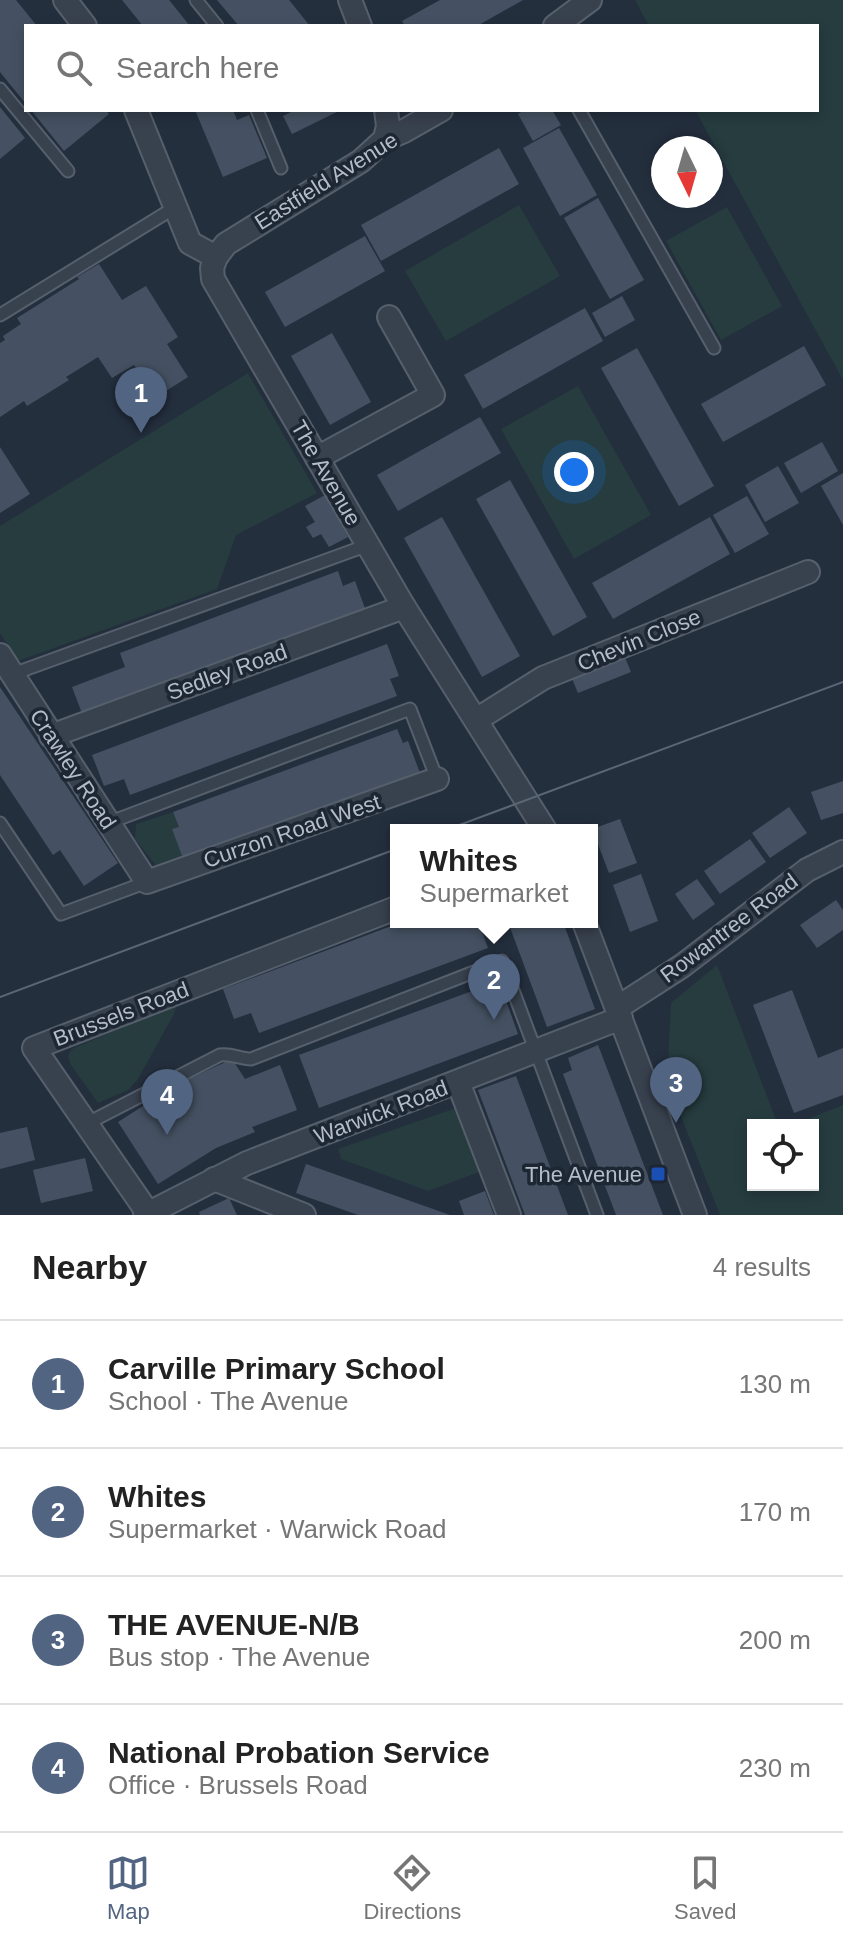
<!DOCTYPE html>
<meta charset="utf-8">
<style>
:root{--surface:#fff;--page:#f6f6f6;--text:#222;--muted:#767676;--line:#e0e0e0;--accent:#516482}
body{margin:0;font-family:Helvetica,sans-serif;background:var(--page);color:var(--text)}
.controls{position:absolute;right:24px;bottom:24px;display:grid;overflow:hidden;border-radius:0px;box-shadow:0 4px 12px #0003}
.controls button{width:72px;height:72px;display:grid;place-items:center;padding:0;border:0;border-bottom:2px solid var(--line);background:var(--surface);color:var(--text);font:40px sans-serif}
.compass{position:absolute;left:651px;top:136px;width:72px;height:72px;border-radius:50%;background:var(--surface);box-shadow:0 4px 12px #0003;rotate:175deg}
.you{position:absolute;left:574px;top:472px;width:28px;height:28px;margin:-20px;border:6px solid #fff;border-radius:50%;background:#1a73e8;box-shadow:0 0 0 12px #1a73e833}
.badge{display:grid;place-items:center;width:52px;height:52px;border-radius:50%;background:var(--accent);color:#fff;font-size:26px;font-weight:700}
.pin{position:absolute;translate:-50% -66px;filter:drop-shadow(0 2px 4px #0008)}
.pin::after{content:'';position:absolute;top:42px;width:28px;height:24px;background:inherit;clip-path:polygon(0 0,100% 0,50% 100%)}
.popup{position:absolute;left:390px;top:824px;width:208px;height:104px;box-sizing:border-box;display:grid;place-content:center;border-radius:0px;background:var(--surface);filter:drop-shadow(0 2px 6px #0005);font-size:26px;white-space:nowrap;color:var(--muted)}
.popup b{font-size:30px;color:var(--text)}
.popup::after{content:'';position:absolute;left:50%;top:100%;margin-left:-16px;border:16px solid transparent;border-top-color:var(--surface)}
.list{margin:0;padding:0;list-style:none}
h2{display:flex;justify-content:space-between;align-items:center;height:104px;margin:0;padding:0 32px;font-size:34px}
h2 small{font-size:26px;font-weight:400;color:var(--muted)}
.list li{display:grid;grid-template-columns:52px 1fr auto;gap:24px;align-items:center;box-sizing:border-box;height:128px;padding:0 32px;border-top:2px solid var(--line)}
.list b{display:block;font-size:30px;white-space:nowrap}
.list p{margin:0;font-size:26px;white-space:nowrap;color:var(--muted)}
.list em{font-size:26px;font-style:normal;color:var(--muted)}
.icon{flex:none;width:44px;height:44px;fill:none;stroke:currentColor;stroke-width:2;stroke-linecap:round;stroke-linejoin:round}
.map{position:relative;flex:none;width:843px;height:1215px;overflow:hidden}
.search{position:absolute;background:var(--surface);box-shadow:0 4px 12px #0003;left:24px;right:24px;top:24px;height:88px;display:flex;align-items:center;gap:20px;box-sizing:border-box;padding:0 28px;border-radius:0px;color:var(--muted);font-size:30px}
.sheet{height:616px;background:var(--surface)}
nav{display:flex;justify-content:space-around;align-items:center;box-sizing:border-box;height:112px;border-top:2px solid var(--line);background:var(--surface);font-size:22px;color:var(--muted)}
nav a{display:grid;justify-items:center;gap:4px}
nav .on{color:var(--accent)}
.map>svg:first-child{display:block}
</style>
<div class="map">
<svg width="843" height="1215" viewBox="0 0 843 1215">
<rect width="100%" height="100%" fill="#242f3e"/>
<g fill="#263c3f">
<polygon points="635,0 843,0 843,380 695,110 817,110 817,26 649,26"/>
<polygon points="519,205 560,276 446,341 405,271"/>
<polygon points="727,207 782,306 721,340 666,241"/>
<polygon points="248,373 317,493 236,535 217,589 18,661 0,633 0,526"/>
<polygon points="578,386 651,515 574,559 501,429"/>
<polygon points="173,812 179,827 184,861 159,869 135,839 136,824"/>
<polygon points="717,965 778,1125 753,1125 753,1185 813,1185 813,1125 793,1125 843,1105 843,1215 720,1215 667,1081 671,1003"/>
<polygon points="176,1005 175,1012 138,1079 128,1090 98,1103 71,1065 68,1056 72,1049"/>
<polygon points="456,1108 482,1171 428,1191 341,1159 338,1149"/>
</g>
<g fill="#455162">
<polygon points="0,0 16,0 37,26 26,26 26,104 0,72"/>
<polygon points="122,0 169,0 190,26 143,26"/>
<polygon points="217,0 289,0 310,26 239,26"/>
<polygon points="440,0 523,0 477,26 405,26 402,21"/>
<polygon points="0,107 25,138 0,159"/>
<polygon points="31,110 106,110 109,114 64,151"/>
<polygon points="195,110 233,110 237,120 249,115 267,158 223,177"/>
<polygon points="295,110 341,110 292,134 283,116"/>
<polygon points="524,110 552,110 561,125 533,141 518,114"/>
<polygon points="559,128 597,195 560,216 523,148"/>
<polygon points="499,148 519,184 381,261 361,225"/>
<polygon points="598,198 644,280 610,299 564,218"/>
<polygon points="365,236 385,271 285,327 265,292"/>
<polygon points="99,264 122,300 146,286 178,337 167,344 188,377 155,398 134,365 112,378 98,357 66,377 69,380 27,406 24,401 0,417 0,343 5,340 3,336 21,324 17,318 79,279 77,277"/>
<polygon points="622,296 635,320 605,337 592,313"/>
<polygon points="585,308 603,341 483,409 464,375"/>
<polygon points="332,333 371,402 330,425 291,356"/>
<polygon points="804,346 826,385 723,442 701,404"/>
<polygon points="637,348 714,486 679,506 601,368"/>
<polygon points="480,417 501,453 398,511 377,475"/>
<polygon points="822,442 838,471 801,493 784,463"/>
<polygon points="0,447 30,494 0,513"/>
<polygon points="778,466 799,503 765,522 745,485"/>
<polygon points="843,473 843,525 821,486"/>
<polygon points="510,480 587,617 553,636 476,499"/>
<polygon points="325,495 348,537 329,547 321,534 313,538 306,527 315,522 305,506"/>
<polygon points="747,496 769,534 735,553 713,515"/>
<polygon points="442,517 520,656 482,677 404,538"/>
<polygon points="710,517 730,554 613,619 592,583"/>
<polygon points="338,571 343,586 355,581 366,611 83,716 72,687 125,667 120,653"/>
<polygon points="387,644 399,676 390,679 397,696 130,795 124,779 104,786 92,755"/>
<polygon points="624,655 631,672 578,693 571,676"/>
<polygon points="0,687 118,863 84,886 60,850 53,855 0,775"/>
<polygon points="397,729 403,743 408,741 420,773 184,861 172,829 179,827 173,812"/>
<polygon points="843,781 843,813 821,820 811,792"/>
<polygon points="789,807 807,833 770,858 752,833"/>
<polygon points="620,819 637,863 609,873 592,829"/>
<polygon points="750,839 766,862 720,894 704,871"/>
<polygon points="641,874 658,921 630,932 613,885"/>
<polygon points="697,879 715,904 693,920 675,894"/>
<polygon points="836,900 843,910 843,930 817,948 800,925"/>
<polygon points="402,922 493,922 480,927 488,948 259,1033 251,1013 234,1019 223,989"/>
<polygon points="508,922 563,922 595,1009 547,1027"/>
<polygon points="499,981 518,1034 319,1108 299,1055"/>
<polygon points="792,990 818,1058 843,1048 843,1095 794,1113 753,1005"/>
<polygon points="598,1045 663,1215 616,1215 563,1074 572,1070 568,1058"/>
<polygon points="232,1059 245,1079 280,1065 297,1110 252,1127 255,1132 216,1148 158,1184 118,1122 176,1085"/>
<polygon points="516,1076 568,1215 525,1215 478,1090"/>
<polygon points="27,1127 35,1160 0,1169 0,1133"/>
<polygon points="85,1158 93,1191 41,1203 33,1170"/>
<polygon points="306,1164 450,1215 358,1215 296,1193"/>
<polygon points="485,1191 494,1215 464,1215 459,1201"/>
<polygon points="229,1198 237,1215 200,1215 199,1212"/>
</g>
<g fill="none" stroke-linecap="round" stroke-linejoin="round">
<g stroke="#565f6c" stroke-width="15">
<g id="lane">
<polyline points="196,0 217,26"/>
<polyline points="0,89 68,171"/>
<polyline points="257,110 281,168"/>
<polyline points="579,110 714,348"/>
<polyline points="0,315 174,208"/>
<polyline points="13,674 368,545"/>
<polyline points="0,823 61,914 147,882"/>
<polyline points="108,823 410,709 437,779"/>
<path d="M88,1123L220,1055C231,1053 240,1059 251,1059L502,961L597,1215"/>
</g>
</g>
<g stroke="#565f6c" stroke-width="26">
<g id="street">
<polyline points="65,0 85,26"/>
<polyline points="350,0 360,26"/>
<polyline points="555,26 590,0"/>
<polyline points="136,110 190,243 216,257 212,268 213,279 404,607 545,830"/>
<polyline points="385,139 388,126 386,110"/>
<polyline points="216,257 226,244 361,161 385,139 404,131 441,110"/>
<polyline points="317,458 433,395 389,317"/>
<polyline points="0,655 147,882 437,779"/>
<polyline points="476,720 543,678 808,572"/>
<polyline points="51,736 404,607"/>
<polyline points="584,922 695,1215"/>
<polyline points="617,1008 682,966 807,870 843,852"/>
<polyline points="458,1082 509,1215"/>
<polyline points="214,1179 304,1215"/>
<polyline points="148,1213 34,1048 396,908"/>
<polyline points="145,1215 247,1163 621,1018"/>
</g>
</g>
<use href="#lane" stroke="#38414e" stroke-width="11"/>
<use href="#street" stroke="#38414e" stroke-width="22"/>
<g stroke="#5a6575" stroke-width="2">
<polyline points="446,830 843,682"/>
<polyline points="0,997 396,849"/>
</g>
</g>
<rect fill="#1a4fb4" stroke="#1d2633" stroke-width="3" x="650" y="1166" width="16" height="16" rx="4"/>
<g text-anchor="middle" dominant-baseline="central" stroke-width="7" stroke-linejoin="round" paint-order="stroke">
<g font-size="22" fill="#b4bcc9" stroke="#1d2633">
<text transform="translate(326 181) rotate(-32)">Eastfield Avenue</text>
<text transform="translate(326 473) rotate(60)">The Avenue</text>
<text transform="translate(639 640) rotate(-22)">Chevin Close</text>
<text transform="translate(227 672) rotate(-20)">Sedley Road</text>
<text transform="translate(73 769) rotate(57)">Crawley Road</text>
<text transform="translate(292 831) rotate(-19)">Curzon Road West</text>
<text transform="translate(729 928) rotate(-37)">Rowantree Road</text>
<text transform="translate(121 1014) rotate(-21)">Brussels Road</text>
<text transform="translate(381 1112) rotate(-21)">Warwick Road</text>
</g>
<g font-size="22" fill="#b4bcc9" stroke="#1d2633" text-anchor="end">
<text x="642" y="1174">The Avenue</text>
</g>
</g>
</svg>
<div class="controls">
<button><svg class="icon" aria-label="locate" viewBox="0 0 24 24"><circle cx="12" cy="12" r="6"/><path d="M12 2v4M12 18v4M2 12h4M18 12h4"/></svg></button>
</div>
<svg class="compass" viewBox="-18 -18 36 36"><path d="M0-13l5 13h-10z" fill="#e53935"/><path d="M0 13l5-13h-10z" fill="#767676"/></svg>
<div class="you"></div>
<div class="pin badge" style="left:141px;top:433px">1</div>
<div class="pin badge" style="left:494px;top:1020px">2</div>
<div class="popup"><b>Whites</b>Supermarket</div>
<div class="pin badge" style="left:676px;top:1123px">3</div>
<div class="pin badge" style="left:167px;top:1135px">4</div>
<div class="search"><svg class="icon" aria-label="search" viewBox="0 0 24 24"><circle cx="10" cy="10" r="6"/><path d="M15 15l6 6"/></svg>Search here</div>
</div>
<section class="sheet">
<h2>Nearby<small>4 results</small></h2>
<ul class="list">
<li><span class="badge">1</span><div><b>Carville Primary School</b><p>School · The Avenue</p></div><em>130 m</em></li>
<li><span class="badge">2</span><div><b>Whites</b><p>Supermarket · Warwick Road</p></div><em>170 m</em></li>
<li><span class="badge">3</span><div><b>THE AVENUE-N/B</b><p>Bus stop · The Avenue</p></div><em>200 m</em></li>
<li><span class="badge">4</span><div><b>National Probation Service</b><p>Office · Brussels Road</p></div><em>230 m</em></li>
</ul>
</section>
<nav>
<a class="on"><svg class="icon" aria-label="map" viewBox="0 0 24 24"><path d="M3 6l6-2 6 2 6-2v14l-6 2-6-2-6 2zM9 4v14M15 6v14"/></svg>Map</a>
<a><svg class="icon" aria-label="directions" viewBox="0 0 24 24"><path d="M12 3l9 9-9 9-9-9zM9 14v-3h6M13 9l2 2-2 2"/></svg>Directions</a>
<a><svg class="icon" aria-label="saved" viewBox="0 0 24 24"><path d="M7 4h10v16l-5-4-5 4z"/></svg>Saved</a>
</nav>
